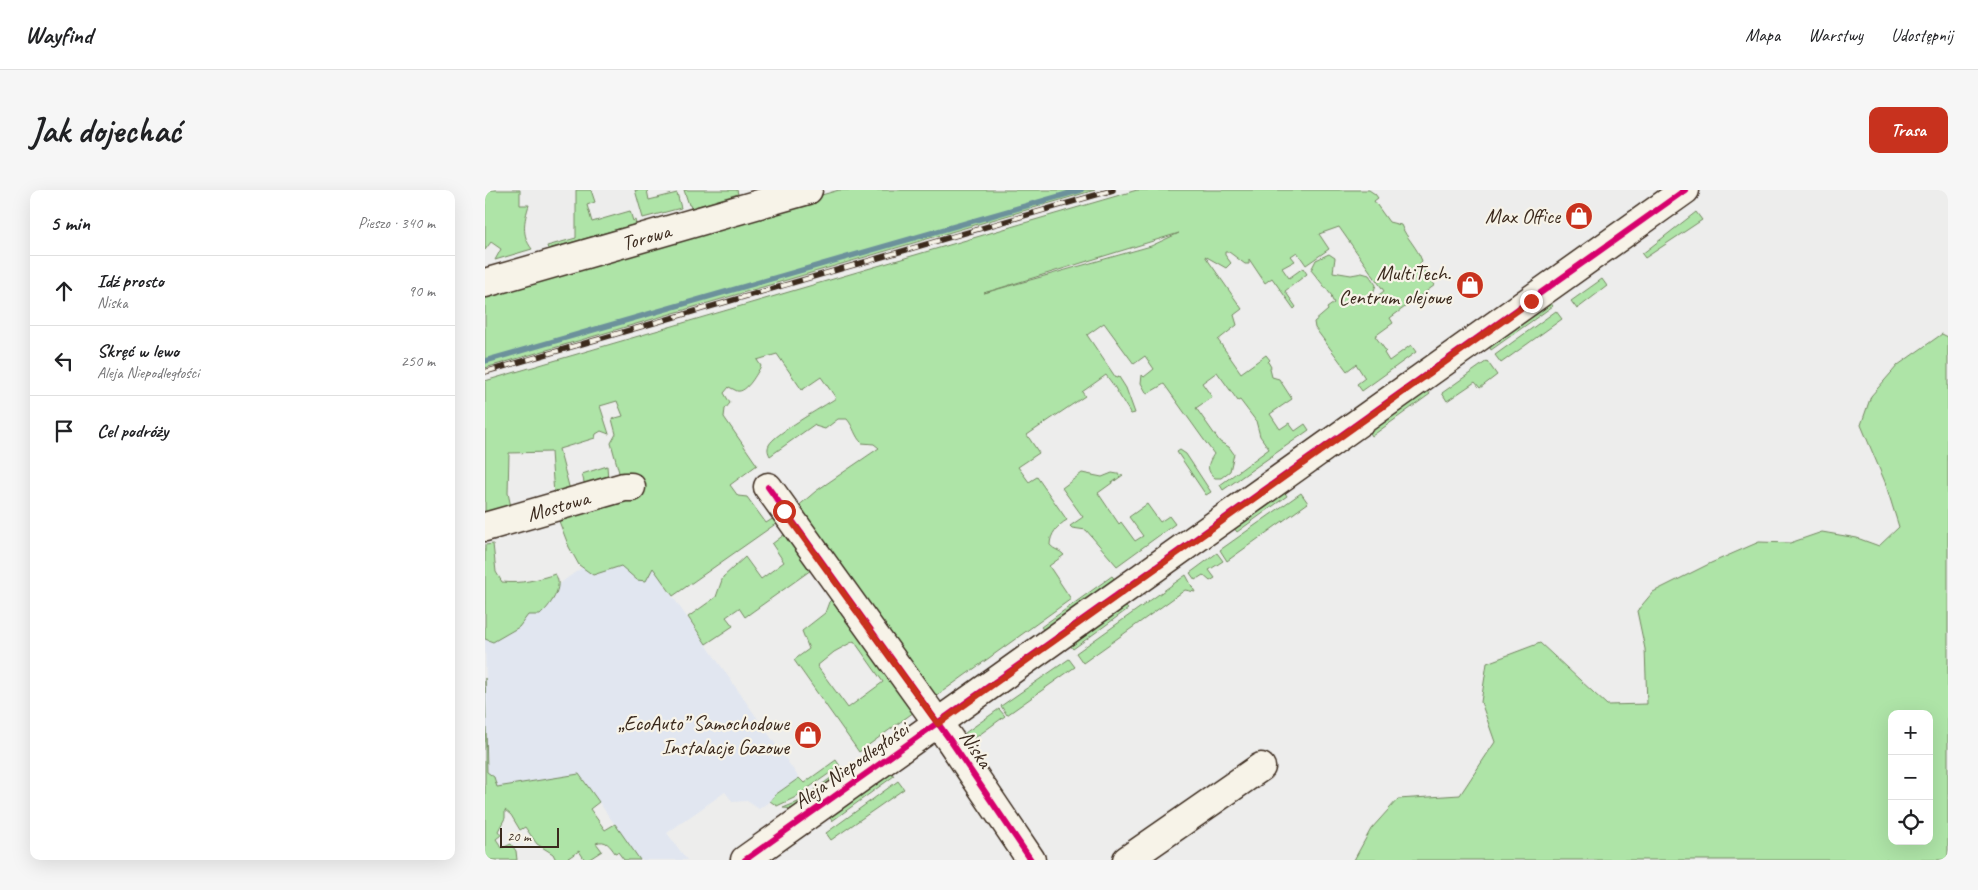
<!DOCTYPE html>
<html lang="pl">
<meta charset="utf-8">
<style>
:root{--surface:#fff;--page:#f6f6f6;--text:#202124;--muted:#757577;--line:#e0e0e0;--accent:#c8321e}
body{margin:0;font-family:Caveat,sans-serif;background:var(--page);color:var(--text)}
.controls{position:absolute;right:15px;bottom:15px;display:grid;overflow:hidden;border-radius:10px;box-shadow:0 5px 20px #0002}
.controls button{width:45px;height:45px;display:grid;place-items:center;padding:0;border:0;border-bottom:1px solid var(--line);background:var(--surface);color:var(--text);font:25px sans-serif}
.scale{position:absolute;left:15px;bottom:12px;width:59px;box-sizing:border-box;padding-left:5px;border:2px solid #3b2a1e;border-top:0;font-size:14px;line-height:18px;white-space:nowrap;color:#3b2a1e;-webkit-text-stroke:4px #f7f3e8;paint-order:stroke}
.stop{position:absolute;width:15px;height:15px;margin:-11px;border:4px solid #c8321e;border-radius:50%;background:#fff}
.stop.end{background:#c8321e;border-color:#fff;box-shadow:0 1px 5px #0008}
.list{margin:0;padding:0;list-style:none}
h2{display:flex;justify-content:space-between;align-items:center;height:65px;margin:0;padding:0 20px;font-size:21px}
h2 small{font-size:16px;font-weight:400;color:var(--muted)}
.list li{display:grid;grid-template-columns:32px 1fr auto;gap:15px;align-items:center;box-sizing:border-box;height:70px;padding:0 20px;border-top:1px solid var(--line)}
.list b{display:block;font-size:19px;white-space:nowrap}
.list p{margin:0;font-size:16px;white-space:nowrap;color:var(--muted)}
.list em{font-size:16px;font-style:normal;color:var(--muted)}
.icon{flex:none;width:28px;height:28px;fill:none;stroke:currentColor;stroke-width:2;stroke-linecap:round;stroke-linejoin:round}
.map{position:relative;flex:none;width:1463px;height:670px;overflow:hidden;border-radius:10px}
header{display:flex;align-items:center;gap:30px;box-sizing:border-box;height:70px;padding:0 25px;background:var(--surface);border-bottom:1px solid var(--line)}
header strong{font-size:24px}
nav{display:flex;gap:28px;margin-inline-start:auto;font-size:18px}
.intro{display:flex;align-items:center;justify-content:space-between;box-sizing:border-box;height:120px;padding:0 30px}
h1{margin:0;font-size:35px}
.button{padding:12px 22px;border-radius:10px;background:var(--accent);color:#fff;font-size:18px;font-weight:700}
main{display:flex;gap:30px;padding:0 30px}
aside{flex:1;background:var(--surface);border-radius:10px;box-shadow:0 5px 20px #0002}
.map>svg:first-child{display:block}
</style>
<header>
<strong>Wayfind</strong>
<nav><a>Mapa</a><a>Warstwy</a><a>Udostępnij</a></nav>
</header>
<div class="intro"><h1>Jak dojechać</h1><a class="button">Trasa</a></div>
<main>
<aside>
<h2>5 min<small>Pieszo · 340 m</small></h2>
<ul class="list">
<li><svg class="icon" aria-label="ahead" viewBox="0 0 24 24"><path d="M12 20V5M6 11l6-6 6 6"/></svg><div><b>Idź prosto</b><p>Niska</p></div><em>90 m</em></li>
<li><svg class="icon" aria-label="left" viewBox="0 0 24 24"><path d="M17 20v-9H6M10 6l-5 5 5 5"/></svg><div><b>Skręć w lewo</b><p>Aleja Niepodległości</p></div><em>250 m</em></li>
<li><svg class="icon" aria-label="arrive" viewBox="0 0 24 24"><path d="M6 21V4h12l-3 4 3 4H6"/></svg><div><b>Cel podróży</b></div></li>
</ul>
</aside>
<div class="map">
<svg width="1463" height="670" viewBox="0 0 1463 670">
<rect width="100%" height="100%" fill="#ededec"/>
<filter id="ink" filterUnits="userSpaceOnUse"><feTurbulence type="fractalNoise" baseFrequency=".02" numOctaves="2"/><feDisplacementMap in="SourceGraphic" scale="10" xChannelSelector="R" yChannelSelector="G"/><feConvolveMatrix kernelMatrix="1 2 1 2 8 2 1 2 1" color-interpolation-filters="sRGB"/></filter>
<g filter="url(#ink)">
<polygon fill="#e1e6f0" points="144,344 314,588 290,605 285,611 274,619 262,611 248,612 240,602 182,643 202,670 155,670 94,584 3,599 0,447"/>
<g fill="#aee4a7" stroke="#748762" fill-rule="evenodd">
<path d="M0,0H35V15H44C39,31 36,45 47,59L10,70L16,59L6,52L0,60Z"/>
<polygon points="91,0 106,0 110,12 102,15 107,32 145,21 148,31 150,30 151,34 63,59 62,56 91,48"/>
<polygon points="150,0 162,0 164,10 192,3 196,18 158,28"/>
<polygon points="199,0 252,0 253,4 206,18 205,15 204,15"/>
<polygon points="354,0 610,0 0,178 0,102"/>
<path d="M652,0H884L890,4L893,8L889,11L904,32L916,35C922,49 932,57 937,71L934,74L950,95L905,128L908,133L890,146L901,161L899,163L904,171L926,155L931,162L877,201L872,194L880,188L871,174L862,181L830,138L829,132L843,120L842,118L849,113L846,107L847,106L826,80L831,70L844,64L850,68L848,82L866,85L877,83L884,85L891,95L888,103L891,107L899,101L854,37L834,44L844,59L821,75L812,62L806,66L810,71L797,78L804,88L818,78L822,84L800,101L811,117L809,119L787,88L780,93L764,69V74H760L744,62H740V65L746,73L741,78L720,66L757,119L749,125L752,135L733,150L756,183L781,165L785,170L783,172L786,177L785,179L787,187L794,189L807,209L785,224L795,239L804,233L810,241L820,234L824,240L738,300L735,295L784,259L775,246L771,231L755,210L753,211L732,182L717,193L727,207L711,218L735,252L744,257L749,264L745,281L736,288H730C720,280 723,273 729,264L679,194L662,204L656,193L657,185L659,187L669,179L660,166L649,174L619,133L602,145L631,188L634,187L641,198L650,223L646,224C637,211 631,197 621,185L597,202L600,206L542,245L554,263L533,277L544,292L552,287L582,330C573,335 565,344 565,355C569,360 575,360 579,365L564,376L586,409L447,509L311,318L331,301L394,258L389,254L377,253C370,247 369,237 362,229H353L340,239L330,236V234L285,266C283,262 282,259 284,255C289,244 338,217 351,208L336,187L317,200L292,164L272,170L276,176C272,183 262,203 252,201C249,200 247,198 244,197L239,203L245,213L240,219L239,227L272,275L245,295L253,306L262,307L281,333L289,328L292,333L188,406L168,378L161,391L152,390L136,376L108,385L94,375L84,357L72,326L126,315L134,312L146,283L135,286L126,253L131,244L127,229L138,226L132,211L115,216L124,244L116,241L111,244L110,248L74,259L85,300L69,305L66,262L24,263L23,303L26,317L0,324V191ZM694,43L666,56L499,103Z"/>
<polygon points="1211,22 1217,30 1160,68 1157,64"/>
<polygon points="1117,89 1122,96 1092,119 1086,111"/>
<polygon points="1065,112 1068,116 1006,160 1004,156"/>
<polygon points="1071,121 1077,129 1016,173 1010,165"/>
<path d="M1457,144L1463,147V670H869L886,639L913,609L975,605L1010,552L996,512L1002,473L1055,453L1122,515L1162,514L1160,459L1152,421L1168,402L1226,373L1274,352L1305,353L1337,342L1372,348L1394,356L1414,337L1400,292L1376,235L1386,206L1413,175ZM1407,524H1444V651H1407Z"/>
<polygon points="1002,171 1012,185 995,198 990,192 962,211 957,203"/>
<polygon points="942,200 945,204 887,246 884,241"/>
<polygon points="695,260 701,264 726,302 721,305 692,262"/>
<polygon points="122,276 123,289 100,296 97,284"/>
<polygon points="597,283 617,287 627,283 638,285 613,303 634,334 636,332 650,351 658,346 644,327 662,314 675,332 684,326 690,334 632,376 601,340 587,338 585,336 598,327 577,298"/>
<polygon points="799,301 802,306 752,342 749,338"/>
<polygon points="816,303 823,313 742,371 735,360"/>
<polygon points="300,344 326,380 260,427 254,418 241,427 248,436 221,454 203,427 231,407 238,387 260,367 276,389 299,372 287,354"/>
<path d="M8,354L11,382L17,392C36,394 52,390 70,384C80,397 64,417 55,425H43L34,437L8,452L0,449V355Z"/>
<polygon points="732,363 738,371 724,380 730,388 725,391 718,385 710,390 705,383"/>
<polygon points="701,385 710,402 700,400 598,473 591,463"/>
<polygon points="627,386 631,391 560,442 556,437"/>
<path d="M347,409L429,522L374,562L309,470L324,459L317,441L340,423L344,412ZM369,451L398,492L363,518L332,476L349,462Z"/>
<polygon points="639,415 643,419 588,459 585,455"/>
<polygon points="584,469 590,477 522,525 516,516"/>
<path d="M0,488L2,582L9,587L12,597L94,584L114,612L105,619L120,640L130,634L155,670H139L133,662L130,663C125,656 121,649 111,653L117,661L103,670H100L94,661L80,670H71L68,664L52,654L40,637L35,640L26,625L20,620V628L13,641L16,645L11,649L17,658L26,654L31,661L32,670H0Z"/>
<polygon points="514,519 520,526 483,553 480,543"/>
<polygon points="351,570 355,576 309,608 292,616 285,611 290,605 314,588 319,593"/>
<polygon points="358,579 362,584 310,619 298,618 313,612"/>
<polygon points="406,582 409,586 347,631 344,626"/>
<polygon points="413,591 419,599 346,650 341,643"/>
</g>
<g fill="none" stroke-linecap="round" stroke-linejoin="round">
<polyline stroke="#6c919b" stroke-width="5.5" points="0,171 596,0"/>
<g stroke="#3b2a1e" stroke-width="31">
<g id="minor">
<polyline points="0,93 323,0"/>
<polyline points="283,297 465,550 546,670"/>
<polyline points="0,337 139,297 146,297"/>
<polyline points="260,670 1200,0"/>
<polyline points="642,670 776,577"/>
</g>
</g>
<use href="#minor" stroke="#f7f3e8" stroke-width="28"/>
<g stroke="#3b2a1e" stroke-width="5.5">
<polyline id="rail" points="0,182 628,0"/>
</g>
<use href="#rail" stroke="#f7f3e8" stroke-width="4" stroke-dasharray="11" stroke-linecap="butt"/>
<g stroke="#f7f3e8" stroke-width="9">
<g id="cycleway">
<polyline points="283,297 465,550 546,670"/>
<polyline points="260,670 1200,0"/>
</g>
</g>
<use href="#cycleway" stroke="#d6006c" stroke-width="6"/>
</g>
</g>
<g fill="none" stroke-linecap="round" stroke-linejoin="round" filter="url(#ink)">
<polyline stroke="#c8321e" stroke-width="6" points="299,321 453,534 1046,111"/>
</g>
<defs>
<g id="shop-disc" transform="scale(1.4375)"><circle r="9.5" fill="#c8321e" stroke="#f7f3e8"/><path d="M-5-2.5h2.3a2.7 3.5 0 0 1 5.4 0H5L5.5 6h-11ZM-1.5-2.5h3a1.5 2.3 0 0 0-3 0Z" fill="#fff"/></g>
</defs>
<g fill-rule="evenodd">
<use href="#shop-disc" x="1094" y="26"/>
<use href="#shop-disc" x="985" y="95"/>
<use href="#shop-disc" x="323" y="545"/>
</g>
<g text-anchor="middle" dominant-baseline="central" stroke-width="4.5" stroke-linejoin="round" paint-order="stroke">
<g font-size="21" fill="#3b2a1e" stroke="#f7f3e8" text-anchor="end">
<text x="1075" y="26">Max Office</text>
<text x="966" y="83">MultiTech.<tspan x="966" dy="24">Centrum olejowe</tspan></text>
<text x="304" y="533">„EcoAuto” Samochodowe<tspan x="304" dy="24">Instalacje Gazowe</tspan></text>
</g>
<g font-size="21" fill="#3b2a1e" stroke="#f7f3e8">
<text transform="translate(161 47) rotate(-16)">Torowa</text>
<text transform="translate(73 316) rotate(-16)">Mostowa</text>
<text transform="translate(491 559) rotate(56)">Niska</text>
<text transform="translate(366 575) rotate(-35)">Aleja Niepodległości</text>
</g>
</g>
</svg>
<div class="controls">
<button>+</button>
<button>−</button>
<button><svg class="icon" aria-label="locate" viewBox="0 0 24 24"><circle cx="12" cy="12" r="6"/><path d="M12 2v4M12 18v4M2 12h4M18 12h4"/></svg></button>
</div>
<div class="scale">20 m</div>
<div class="stop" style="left:299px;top:321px"></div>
<div class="stop end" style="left:1046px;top:111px"></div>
</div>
</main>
